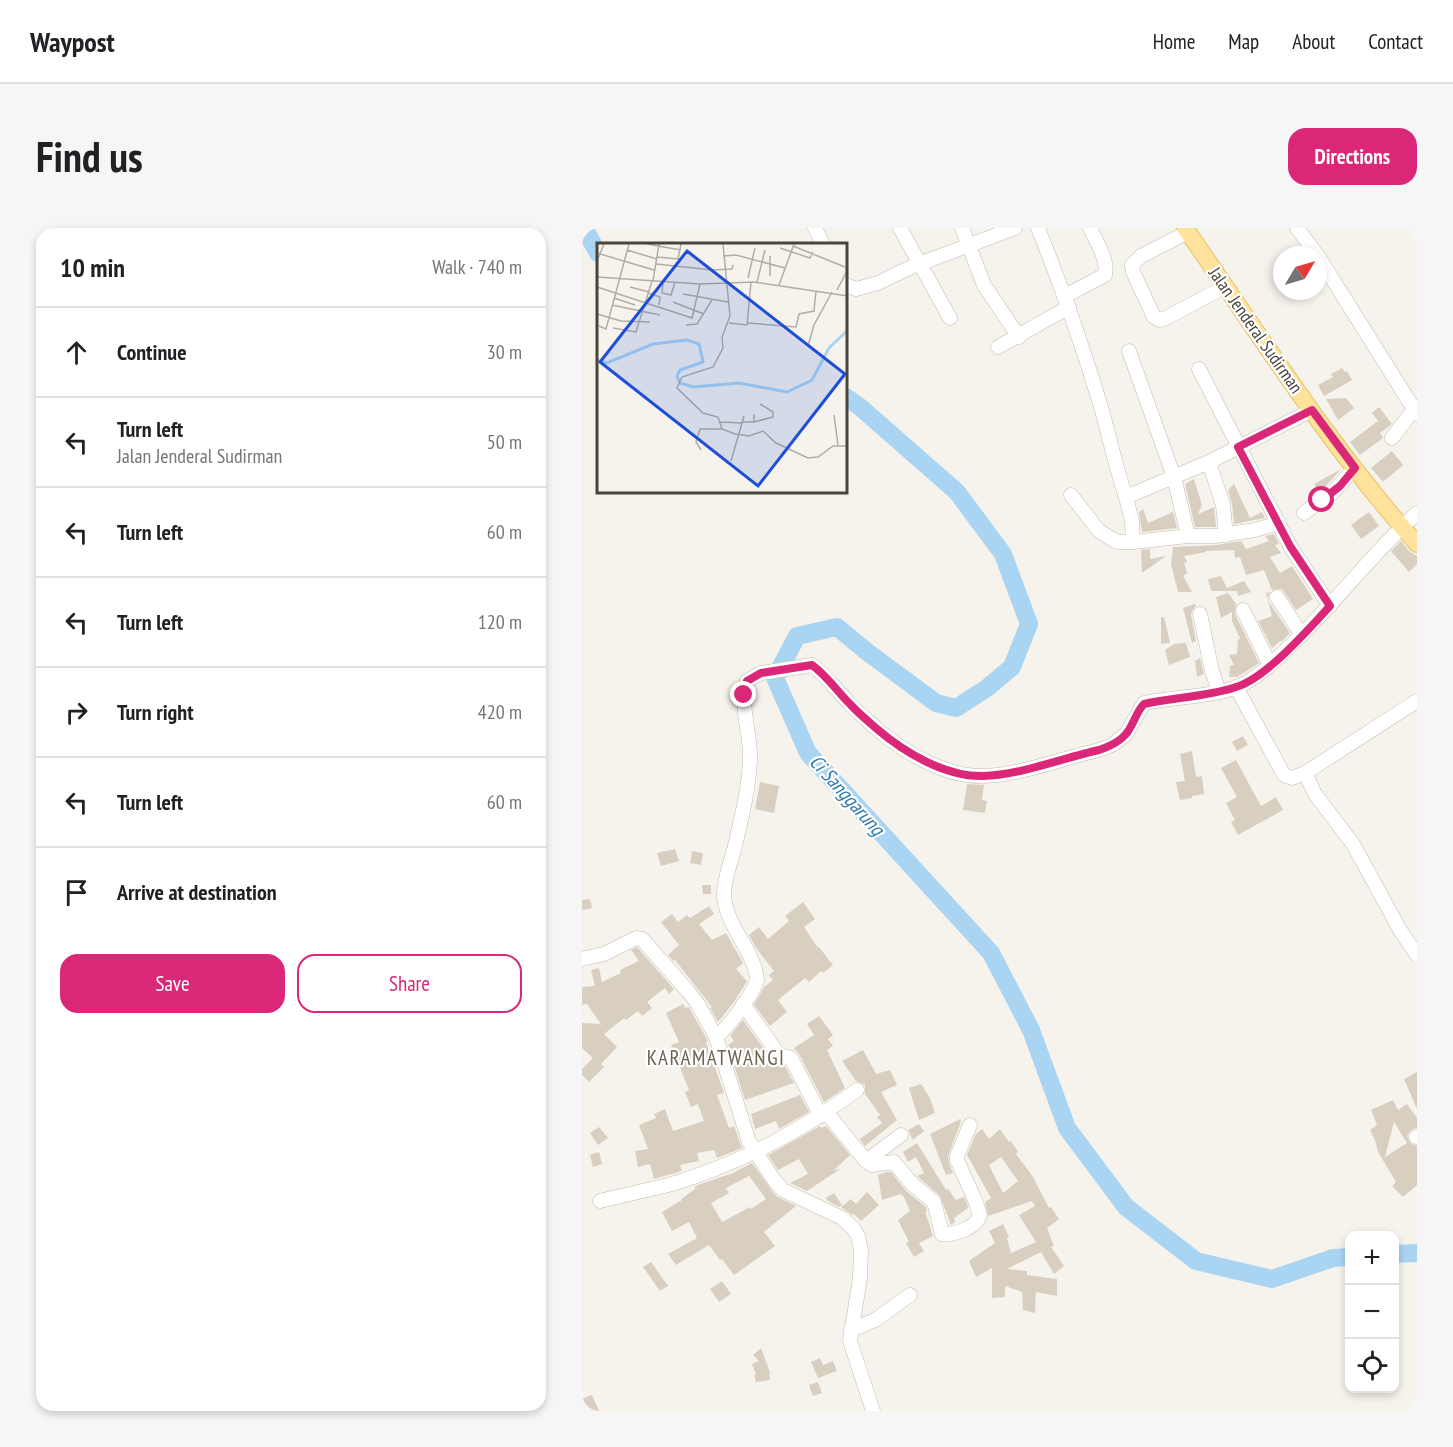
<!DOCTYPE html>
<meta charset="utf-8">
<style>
:root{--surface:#fff;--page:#f6f6f6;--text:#202124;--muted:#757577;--line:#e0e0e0;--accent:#db2777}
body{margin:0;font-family:"PT Sans Narrow",sans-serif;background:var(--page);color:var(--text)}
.controls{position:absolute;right:18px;bottom:18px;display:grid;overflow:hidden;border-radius:12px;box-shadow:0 3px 9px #0003}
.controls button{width:54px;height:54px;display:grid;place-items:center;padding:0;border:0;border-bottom:2px solid var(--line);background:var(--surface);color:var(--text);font:30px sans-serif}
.compass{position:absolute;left:691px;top:18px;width:54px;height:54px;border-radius:50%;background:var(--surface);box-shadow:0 3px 9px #0003;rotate:52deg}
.stop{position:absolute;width:18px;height:18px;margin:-14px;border:4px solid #db2777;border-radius:50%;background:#fff}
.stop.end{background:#db2777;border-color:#fff;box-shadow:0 2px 6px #0008}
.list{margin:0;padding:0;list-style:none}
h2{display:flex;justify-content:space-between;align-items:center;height:78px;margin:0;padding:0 24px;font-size:26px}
h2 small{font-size:20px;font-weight:400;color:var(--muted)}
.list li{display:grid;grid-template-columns:39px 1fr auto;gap:18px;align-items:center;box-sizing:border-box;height:90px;padding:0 24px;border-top:2px solid var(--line)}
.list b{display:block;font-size:22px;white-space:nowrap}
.list p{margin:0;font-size:20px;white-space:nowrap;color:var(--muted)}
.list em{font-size:20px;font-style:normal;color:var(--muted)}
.actions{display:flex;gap:12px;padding:18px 24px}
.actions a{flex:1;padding:14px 0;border:2px solid var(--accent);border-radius:18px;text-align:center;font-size:21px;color:var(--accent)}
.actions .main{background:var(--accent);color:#fff}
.icon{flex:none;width:33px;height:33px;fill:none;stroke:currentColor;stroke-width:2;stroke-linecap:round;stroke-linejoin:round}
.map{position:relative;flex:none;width:835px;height:1183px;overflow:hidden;border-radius:18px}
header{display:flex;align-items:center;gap:36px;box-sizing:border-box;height:84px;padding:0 30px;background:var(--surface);border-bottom:2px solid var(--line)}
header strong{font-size:28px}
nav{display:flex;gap:33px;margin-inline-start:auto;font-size:21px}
.intro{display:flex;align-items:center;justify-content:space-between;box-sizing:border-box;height:144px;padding:0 36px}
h1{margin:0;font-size:42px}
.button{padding:15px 27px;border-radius:18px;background:var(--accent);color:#fff;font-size:21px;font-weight:700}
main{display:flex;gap:36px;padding:0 36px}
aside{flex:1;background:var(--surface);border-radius:18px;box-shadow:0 3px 9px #0003}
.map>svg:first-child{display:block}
</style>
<header>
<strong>Waypost</strong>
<nav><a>Home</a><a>Map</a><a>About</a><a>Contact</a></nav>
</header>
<div class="intro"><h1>Find us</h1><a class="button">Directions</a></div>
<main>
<aside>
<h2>10 min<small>Walk · 740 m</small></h2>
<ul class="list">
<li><svg class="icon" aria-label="ahead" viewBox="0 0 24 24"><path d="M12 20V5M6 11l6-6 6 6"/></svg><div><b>Continue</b></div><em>30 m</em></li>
<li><svg class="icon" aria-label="left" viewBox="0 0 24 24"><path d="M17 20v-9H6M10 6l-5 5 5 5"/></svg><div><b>Turn left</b><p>Jalan Jenderal Sudirman</p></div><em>50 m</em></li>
<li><svg class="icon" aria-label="left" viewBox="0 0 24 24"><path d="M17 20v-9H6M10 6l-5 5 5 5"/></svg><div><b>Turn left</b></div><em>60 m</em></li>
<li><svg class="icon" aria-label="left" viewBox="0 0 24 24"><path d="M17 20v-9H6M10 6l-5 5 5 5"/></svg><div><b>Turn left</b></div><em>120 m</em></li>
<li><svg class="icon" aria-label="right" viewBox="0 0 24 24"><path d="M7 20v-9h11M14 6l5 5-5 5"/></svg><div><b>Turn right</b></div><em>420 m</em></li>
<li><svg class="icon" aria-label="left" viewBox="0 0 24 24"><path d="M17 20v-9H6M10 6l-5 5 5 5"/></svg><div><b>Turn left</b></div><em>60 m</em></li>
<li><svg class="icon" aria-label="arrive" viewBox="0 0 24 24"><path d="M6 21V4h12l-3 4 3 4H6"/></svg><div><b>Arrive at destination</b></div></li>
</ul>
<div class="actions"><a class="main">Save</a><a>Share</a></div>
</aside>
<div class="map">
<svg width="835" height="1183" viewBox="0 0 835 1183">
<rect width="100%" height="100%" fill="#f6f3ec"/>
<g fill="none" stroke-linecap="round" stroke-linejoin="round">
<g stroke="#a9d4f2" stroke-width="18">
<polyline points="2,0 16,25"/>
<polyline points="264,169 278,179 375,264 421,326 447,396 430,439 405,460 374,480 354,475 284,423 255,399 215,408 193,450 226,525 409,725 449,802 485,900 544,979 614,1033 690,1051 751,1030 768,1029"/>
<polyline points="812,1026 835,1025"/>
</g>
</g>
<g fill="#d8cfc1" fill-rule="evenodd">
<polygon points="760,140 763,144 765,143 770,152 742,168 736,157 751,149 749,146"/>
<polygon points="764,170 772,180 756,192 744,171"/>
<polygon points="797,179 810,196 798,205 801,210 778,227 768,214 796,193 790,185"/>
<polygon points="810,223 821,237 801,254 789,240"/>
<polygon points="759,241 744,258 737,263 732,256"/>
<polygon points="612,251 620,277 616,286 632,279 634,299 613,299 603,256"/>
<polygon points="652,256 668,290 680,284 683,290 652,296 650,276 646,262"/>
<polygon points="561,281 566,295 591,284 595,300 560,304 557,284"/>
<polygon points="787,284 797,298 779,311 769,297"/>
<polygon points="692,306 697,316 693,317 699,325 688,329 698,345 710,338 731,371 714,382 700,361 690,362 682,342 664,347 658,329 653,330 652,322 624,323 624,324 602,328 605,334 602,335 605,345 601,348 610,364 596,364 589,336 591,319 634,317 659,313 664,321 687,313 683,308"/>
<polygon points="819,313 827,323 835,328 835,336 827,344 809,323"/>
<polygon points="568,321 568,331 584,328 560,345 559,322"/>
<polygon points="639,348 645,360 662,353 669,364 656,368 655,363 629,363 626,351"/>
<polygon points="688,364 686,369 687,374 708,405 699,414 698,413 690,420 676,393 690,388 684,365"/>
<polygon points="646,365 654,376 653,386 677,435 655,449 647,449 648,438 652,437 647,427 655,426 656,412 658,410 650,393 650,384 639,390 634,369"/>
<polygon points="613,376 614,378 610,383 609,387 614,413 610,415 601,380"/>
<polygon points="579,389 582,389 588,415 579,416"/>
<polygon points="604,415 608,429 587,437 583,422 592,416"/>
<polygon points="618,430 622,446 615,449 613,433"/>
<polygon points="661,508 666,517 655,523 650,514"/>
<polygon points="610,523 614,549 620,548 622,566 610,568 610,570 598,572 594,554 603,553 598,526"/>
<polygon points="654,532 679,578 694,569 701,582 656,607 649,594 653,592 644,575 655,569 639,540"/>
<polygon points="178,554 197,558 192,585 173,581"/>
<polygon points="385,556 402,557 400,572 405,573 403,585 381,582"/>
<polygon points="93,621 97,633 79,638 75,625"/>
<polygon points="110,623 121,625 119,637 108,635"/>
<polygon points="120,657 129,657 129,666 121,666"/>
<polygon points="8,671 10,680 0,682 0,672"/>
<polygon points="221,674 233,691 222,699 236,720 237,719 251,737 241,745 239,743 227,754 223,750 196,772 205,784 188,798 172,777 182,759 191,752 187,747 192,743 174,720 167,707 177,699 186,711 207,693 203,688"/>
<polygon points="127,678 132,686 117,696 130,712 144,705 161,735 154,741 165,753 152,774 136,794 128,780 130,779 93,732 91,733 86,727 97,717 79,694 90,686 96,694 105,687 108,690"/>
<polygon points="55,719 92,761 87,766 83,760 65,774 70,780 60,788 56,783 44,792 42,790 22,806 35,819 19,836 22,839 7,854 0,847 0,841 11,830 0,820 0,795 19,796 5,776 0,777 0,759 13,758 9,742 17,740 20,754 39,745 38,742 57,733 49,722"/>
<polygon points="101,776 103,780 107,779 108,781 126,813 124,814 142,865 135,867 147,900 152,898 160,920 135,930 132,922 115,925 117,933 98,937 100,943 72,951 68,936 56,939 53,923 66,921 57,897 74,890 72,886 83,881 91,903 122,893 116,876 109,879 103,864 107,862 89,817 97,814 84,785"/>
<polygon points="237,788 251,807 246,811 251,818 245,822 263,860 242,874 217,826 212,820 232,807 225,796"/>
<polygon points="161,792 190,832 203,838 212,855 163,872 151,834 157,832 146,817 152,813 148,808"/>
<polygon points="281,822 294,846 308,842 315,857 299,864 315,892 283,918 278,911 300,895 295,889 298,887 283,866 283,857 274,853 260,833"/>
<polygon points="835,844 835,881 822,851"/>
<polygon points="339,856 348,870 353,885 337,892 327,860"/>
<polygon points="218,867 227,884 197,901 194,893 173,901 169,886"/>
<path d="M811,872L816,882L825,876L835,890V900L829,902L825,908L829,916L835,918V957L821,969L810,958L814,954L796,924L793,912L788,902L795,897L789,882ZM812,894L825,915L803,929Z"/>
<polygon points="378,891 379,894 366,928 367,935 371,945 364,947 348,906"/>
<polygon points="337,896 342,903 331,912 326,902"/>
<polygon points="238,898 239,900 244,898 268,927 252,942 258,941 225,963 208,955 226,946 217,931 196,942 186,927"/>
<polygon points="17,899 26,910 16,917 8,905"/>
<path d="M400,901L407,911L418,901L427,914L429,913L436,924L434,926L451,949L467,980L469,979L477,991L465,1000L472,1018L469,1019L482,1038L472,1046L459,1024L425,1041L445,1043V1047L475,1051V1068L454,1064L453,1085L441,1082L440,1064L423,1058V1069L410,1070V1040L394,1049L387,1033L413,1015L407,1003L421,996L427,1009L425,1010L429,1025L454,1014L437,987L453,978L450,973L406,988L403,974L409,970L385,927L394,906ZM419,929L436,953L421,965L407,937Z"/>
<polygon points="335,915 364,962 366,961 374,972 382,969 385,975 386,980 372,990 373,994 369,997 358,968 335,948 342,945 334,929 326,934 321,924"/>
<polygon points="17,924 20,936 11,939 8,927"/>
<path d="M170,935L194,968L214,978L182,1004L193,1018L152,1047L140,1031L138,1032L127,1017L94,1037L86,1026L115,1010L107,994L90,1003L80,984L100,972L99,971L113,961V958L151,945ZM167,948L184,971L169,981L168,979L140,994L129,975L147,965L144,960Z"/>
<polygon points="304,944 309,944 324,963 344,979 345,984 343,983 351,1008 337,1015 342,1023 332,1029 324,1015 327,1014 316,992 328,983 322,969 318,966 300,972 296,947"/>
<polygon points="285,964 297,977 279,993 272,986 270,987 259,979 269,971 274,976"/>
<polygon points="252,965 260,977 257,979 246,973 244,970"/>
<polygon points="69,1034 86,1058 78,1063 61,1039"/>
<polygon points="140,1053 149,1066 137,1074 128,1061"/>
<polygon points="179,1120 189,1147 187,1145 188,1152 174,1154 172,1147 174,1146 170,1136 177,1133 171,1127"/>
<polygon points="238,1130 241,1137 251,1133 255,1143 236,1150 229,1134"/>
<polygon points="236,1154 240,1165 231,1168 227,1157"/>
<polygon points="10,1167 17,1183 0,1183 0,1171"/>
</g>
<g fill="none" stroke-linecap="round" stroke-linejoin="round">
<g stroke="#c2bbae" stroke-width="15">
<g id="minor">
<polyline points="233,0 241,16"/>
<polyline points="318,0 368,90"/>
<polyline points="380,0 402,57 437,109"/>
<path d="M456,0C478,55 498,110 515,166C526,200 532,235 544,269L627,234L730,182"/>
<polyline points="715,0 735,27"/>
<polyline points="606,4 559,28 550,37 551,44 572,89 578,92 584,90 644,58"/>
<polyline points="736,28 835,186"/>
<polyline points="264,57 274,61 296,55 329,39 433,0"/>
<path d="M483,68L523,47C527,33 514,13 508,0"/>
<polyline points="416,119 487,79"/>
<polyline points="547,123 592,249 606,308"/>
<polyline points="617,141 708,318 748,378"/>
<polyline points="810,210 832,181"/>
<polyline points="627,234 641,277 644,307"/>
<polyline points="489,267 517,303 535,314 551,314 606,308 633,308 673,302 697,295"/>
<polyline points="544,269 550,293 551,314"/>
<polyline points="722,285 750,265 773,240"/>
<polyline points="695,369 720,407"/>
<polyline points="661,382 688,437"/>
<polyline points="618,386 630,443 637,463"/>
<polyline points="654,459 702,547 710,550 723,545 835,473"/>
<polyline points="723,545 733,566 771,616 818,702 835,727"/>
<polyline points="0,731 22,726 54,710 60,711 105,762 116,776 134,809"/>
<polyline points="161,776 197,827 209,830 239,888"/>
<polyline points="244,884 284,933 319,907"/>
<polyline points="834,909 835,909"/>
<path d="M284,933L290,937L312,934L330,956L352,974L360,1006C373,1007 394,1000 398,987L393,972L375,932V928L388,897"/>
<path d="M18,973C42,967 66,962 90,956C156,936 219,903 275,862"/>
<polyline points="269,1102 293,1092 328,1067"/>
<path d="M291,1183L268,1113L278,1050L279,1022L276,1008L271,1000L260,990L201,962L192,952L167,914L134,809C148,797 169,770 175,752C173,723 143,697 142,667C142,652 148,636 152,622C159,592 167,561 168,531C169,506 157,477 165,453L179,445L230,437C245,448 255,463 268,476C276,485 286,493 295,501C323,525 364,549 401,548C438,547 481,530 517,522L530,517L544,506L562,475C591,469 631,469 657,458C677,449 693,433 708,418C753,376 789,326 835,285"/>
</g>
</g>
<g stroke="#e6c16a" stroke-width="18">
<path id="major" d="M603,0C678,107 748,219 835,316"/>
</g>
<use href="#minor" stroke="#fff" stroke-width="14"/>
<use href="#major" stroke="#ffe39c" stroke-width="16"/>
</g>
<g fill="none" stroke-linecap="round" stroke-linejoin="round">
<path stroke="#db2777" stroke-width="8" d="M162,467L165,453L179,445L230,437C245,448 255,463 268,476C276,485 286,493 295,501C323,525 364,549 401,548C438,547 481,530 517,522C529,518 542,512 548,500C553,492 555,483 562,476C592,469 625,469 654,459C684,450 726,402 748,378L708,318L656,219L730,182L773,240L758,258L740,272"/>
</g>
<g text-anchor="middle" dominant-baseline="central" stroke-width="4.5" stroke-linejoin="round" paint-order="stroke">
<g font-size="18" fill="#4b4439" stroke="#fff">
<text transform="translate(674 102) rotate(55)">Jalan Jenderal Sudirman</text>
</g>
<g font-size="20" font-style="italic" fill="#2e7ab2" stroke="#fff">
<text transform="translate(265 567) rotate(48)">Ci Sanggarung</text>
</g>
<g font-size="21" letter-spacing="1.5" fill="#6e6250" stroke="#fff">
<text x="134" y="829">KARAMATWANGI</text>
</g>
</g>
<g transform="translate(15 15)">
<rect width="250" height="250" fill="#f6f3ec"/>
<path fill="none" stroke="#a9d4f2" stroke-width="3" d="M0,117L10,120L56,101L90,97L102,101L106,119L83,127L80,133L83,140L96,144L142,140L190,149L215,137L232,105L251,87"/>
<path fill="none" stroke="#b2ada4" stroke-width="1.5" d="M50,1L84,7M126,1L133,73L125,94L126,105L116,124L85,134L80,145L106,170L121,174L125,186L138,191L152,193L166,188L179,200L211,215L221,214L236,203H251M196,3L248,24M183,5L213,15L216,9M30,7L60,16M0,10L57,27M126,13L139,12L188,25M60,14L81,16L84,1M0,18L7,1M59,21L116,27L135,26L136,22M173,33V13M0,34L103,41L157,39L251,53M151,35L158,5M56,38L62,1M66,39L65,50L74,52L78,39M160,39L168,7M182,42L197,1M0,44L95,75L103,41M33,44L52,49M240,47L251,26M51,50L63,54L62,62M86,51L131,59M17,55L38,62M76,59L107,71M15,62L63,72M0,71L24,78L53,79M132,80L150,82L154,39M151,80L199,84L202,71L217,68L219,48M89,82L100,81L115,57M2,83L9,86L32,1M16,85L39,89L55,38M211,103L217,82L235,49M237,172L241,202M123,179L146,180M146,179H157V171M157,179L176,174V169L163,161M104,207L99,199L103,186H125M134,218L147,173"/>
<path fill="#1d4ed8" fill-opacity="0.15" stroke="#1d4ed8" stroke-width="3" d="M90,8L248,131L161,243L3,119Z"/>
<rect width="250" height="250" fill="none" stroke="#4b4439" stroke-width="3"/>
</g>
</svg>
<div class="controls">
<button>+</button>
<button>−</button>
<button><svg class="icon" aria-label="locate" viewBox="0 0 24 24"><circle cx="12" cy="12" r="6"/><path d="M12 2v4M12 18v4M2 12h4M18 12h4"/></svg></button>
</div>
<svg class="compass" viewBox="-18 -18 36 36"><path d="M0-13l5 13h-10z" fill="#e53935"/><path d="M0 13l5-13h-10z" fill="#757577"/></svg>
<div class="stop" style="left:740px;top:272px"></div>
<div class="stop end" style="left:162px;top:467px"></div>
</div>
</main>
